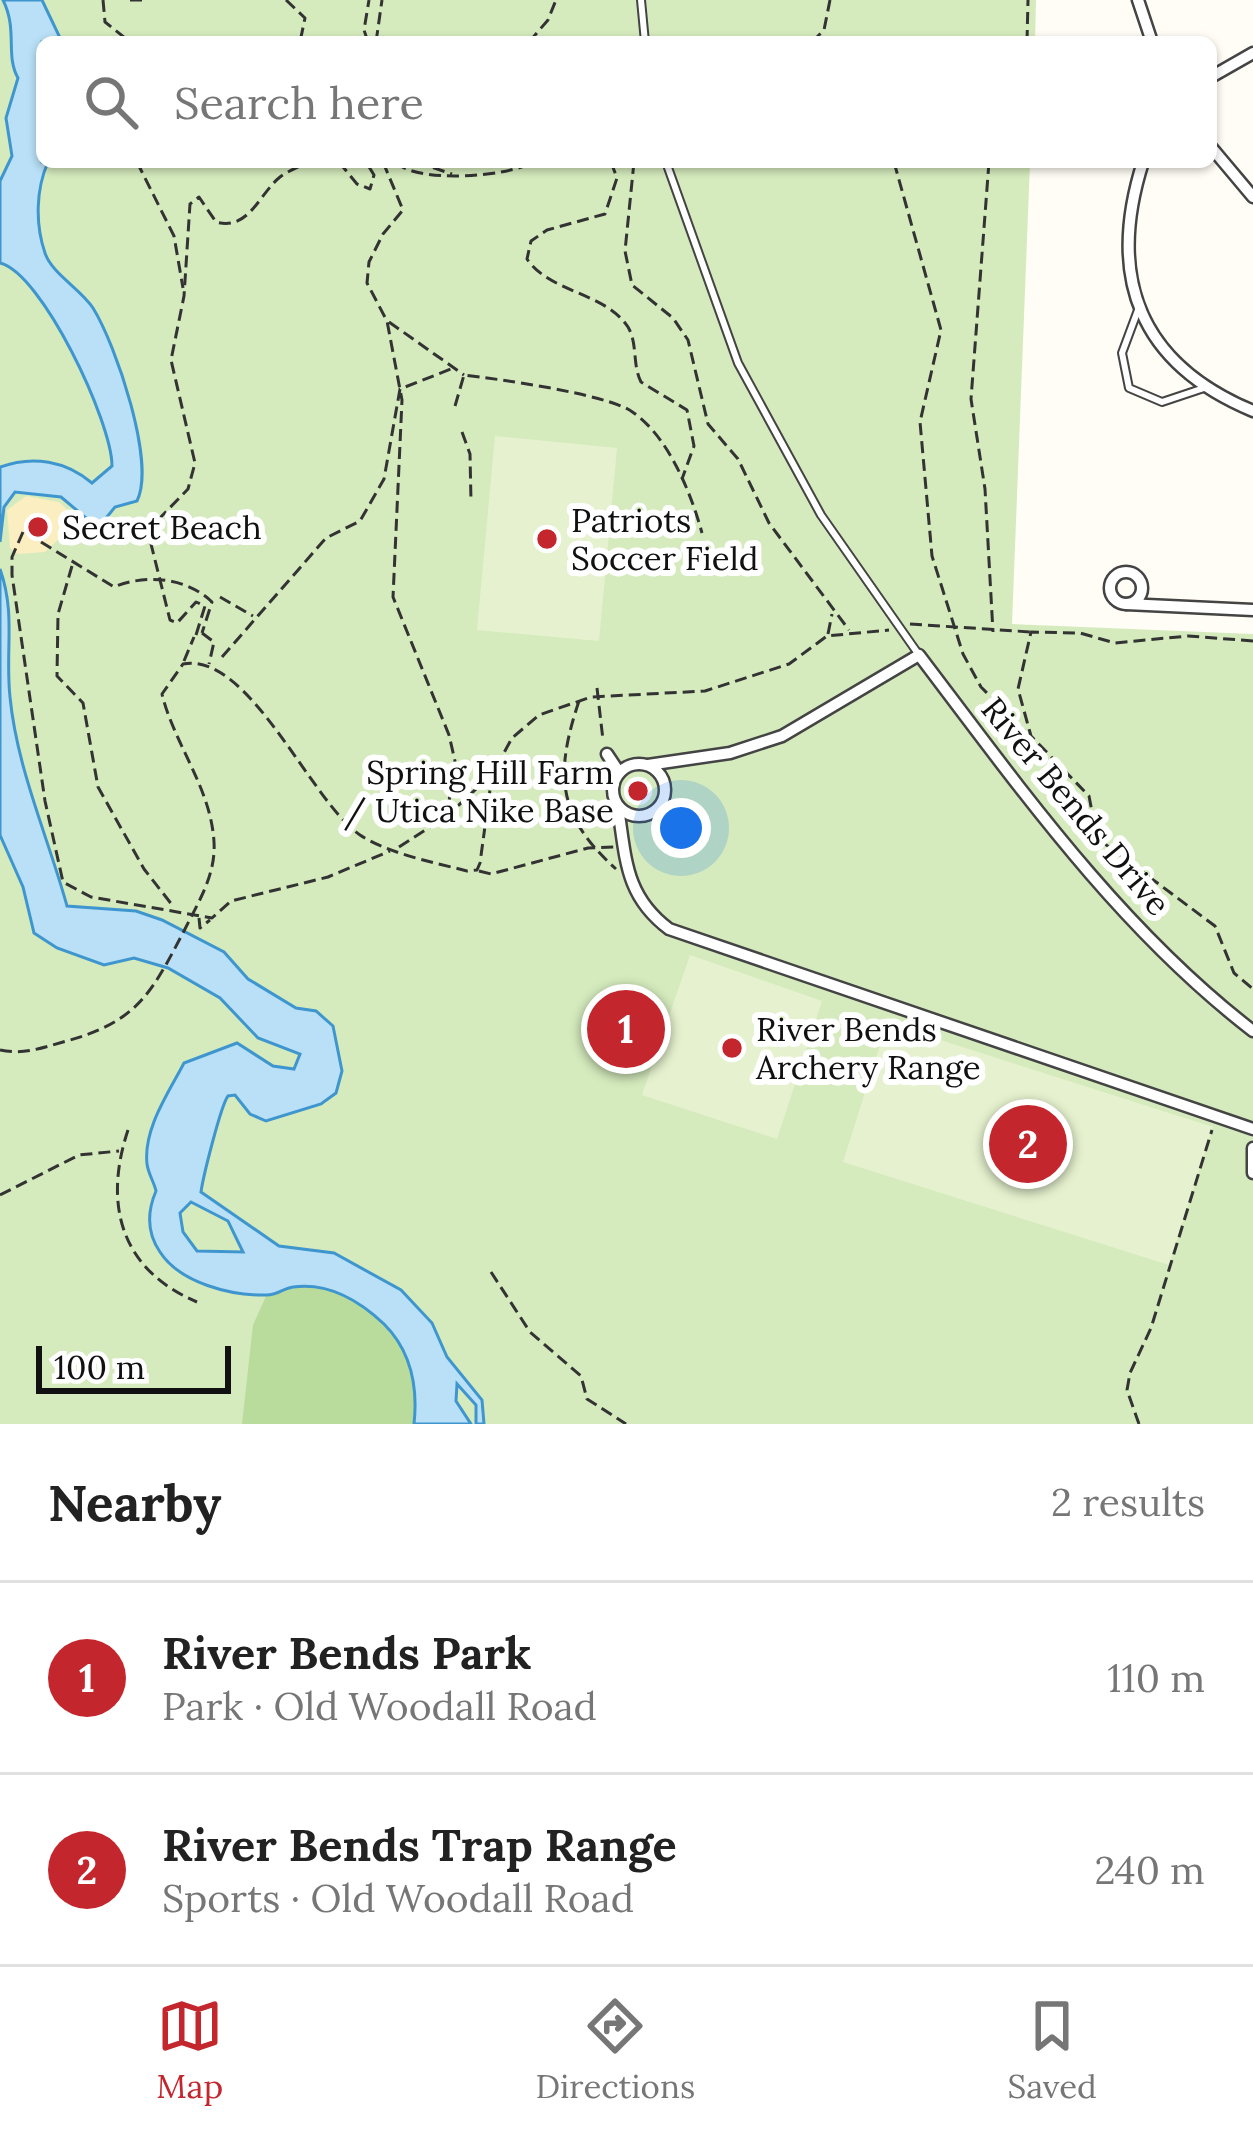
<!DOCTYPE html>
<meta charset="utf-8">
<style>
:root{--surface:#fff;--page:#f6f6f6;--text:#222;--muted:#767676;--line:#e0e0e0;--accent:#c4262e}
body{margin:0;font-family:Lora,serif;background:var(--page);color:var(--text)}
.scale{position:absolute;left:36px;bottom:30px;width:195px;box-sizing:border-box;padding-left:12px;border:6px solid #111;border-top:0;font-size:33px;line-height:42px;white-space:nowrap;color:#111;-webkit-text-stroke:9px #fff;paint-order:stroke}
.you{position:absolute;left:681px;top:828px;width:42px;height:42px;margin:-30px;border:9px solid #fff;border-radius:50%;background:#1a73e8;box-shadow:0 0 0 18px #1a73e833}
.badge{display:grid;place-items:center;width:78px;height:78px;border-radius:50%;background:var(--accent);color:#fff;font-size:39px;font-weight:700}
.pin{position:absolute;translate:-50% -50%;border:6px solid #fff;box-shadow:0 3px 12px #0006}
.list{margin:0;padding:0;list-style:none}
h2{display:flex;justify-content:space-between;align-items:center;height:156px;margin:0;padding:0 48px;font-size:51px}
h2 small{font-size:39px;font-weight:400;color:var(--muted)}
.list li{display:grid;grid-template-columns:78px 1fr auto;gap:36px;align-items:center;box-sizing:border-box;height:192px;padding:0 48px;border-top:3px solid var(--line)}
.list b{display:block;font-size:45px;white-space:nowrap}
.list p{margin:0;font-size:39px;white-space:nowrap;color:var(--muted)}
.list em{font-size:39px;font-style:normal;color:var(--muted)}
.icon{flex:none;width:66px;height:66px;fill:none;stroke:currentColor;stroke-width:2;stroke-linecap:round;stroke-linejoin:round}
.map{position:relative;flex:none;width:1253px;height:1424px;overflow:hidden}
.search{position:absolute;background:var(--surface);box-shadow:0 3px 9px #0004;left:36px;right:36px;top:36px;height:132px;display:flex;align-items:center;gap:30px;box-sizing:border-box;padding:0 42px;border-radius:18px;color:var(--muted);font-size:45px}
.sheet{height:540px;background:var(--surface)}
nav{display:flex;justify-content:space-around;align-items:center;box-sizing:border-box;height:168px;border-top:3px solid var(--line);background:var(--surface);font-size:33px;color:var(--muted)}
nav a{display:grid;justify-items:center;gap:6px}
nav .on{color:var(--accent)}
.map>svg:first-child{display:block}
</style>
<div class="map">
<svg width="1253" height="1424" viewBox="0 0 1253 1424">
<rect width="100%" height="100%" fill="#fffdf5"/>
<polygon fill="#d5ebbd" points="0,0 1036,0 1035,42 42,42 42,162 1030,162 1012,624 1253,634 1253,1424 0,1424"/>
<polygon fill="#b9dc9c" points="276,1274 366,1287 457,1424 242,1424 253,1325"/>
<polygon fill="#fbeec1" points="26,496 59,502 69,512 68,530 45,552 18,554 10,548 7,510"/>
<g fill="#e6f2cf">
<polygon points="495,436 617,448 599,641 477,630"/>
<polygon points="690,955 822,1001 777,1139 642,1095"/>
<polygon points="887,1023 1213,1127 1169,1265 843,1162"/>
</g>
<g fill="#b9e0f7" stroke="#3f96cf" stroke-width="3" fill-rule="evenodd">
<path d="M3,0H42L62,42H42V162H48C36,189 35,224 45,253C52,274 81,289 93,308C116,345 156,463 137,501L115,507L98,528L61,497L15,492L4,507L0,542V467C33,455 66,461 92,483L112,466C112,422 42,273 0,263V181L12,156L6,118L18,78C5,55 18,30 3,0Z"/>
<path d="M0,569C16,614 5,651 10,697C17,769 48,837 67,906L136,911L162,920L224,952L248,979L296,1008L316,1011L333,1026L342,1071L336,1093L321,1104L266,1121L250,1114L235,1095L228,1096C221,1105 203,1177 201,1192L279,1246L334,1253L401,1290L432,1323L447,1357L482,1400L484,1424H476V1405L457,1384L456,1401L471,1424H414C418,1387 412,1352 384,1324C360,1301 328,1282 293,1287C284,1288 277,1295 267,1295C231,1296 180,1283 160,1252C147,1233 147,1212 156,1191C154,1182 148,1173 147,1164C143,1129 169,1092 184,1063L237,1043L273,1066L294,1069L300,1054L258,1038L220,998L168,968L134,958L104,965L57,948L34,933L23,887L0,835ZM191,1202L228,1221L243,1252L197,1251L183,1232L180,1213Z"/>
</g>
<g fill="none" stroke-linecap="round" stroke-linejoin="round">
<g stroke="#444" stroke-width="10">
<g id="service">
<polyline points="641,0 645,42"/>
<polyline points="666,162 738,363 821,515 919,655"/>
<polyline points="1138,310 1122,353 1129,388 1162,402 1207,387"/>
</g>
</g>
<g stroke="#444" stroke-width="15">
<g id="minor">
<polyline points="1138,0 1152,42"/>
<polyline points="1211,77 1253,53"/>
<polyline points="1211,147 1253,197"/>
<path d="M1143,162C1106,278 1140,364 1253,411"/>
<circle cx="1126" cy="588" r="16"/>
<polyline points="1126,604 1253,610"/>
<polyline points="607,754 619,772"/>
<circle cx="639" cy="790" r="26"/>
<path d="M648,765L730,753L782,736L919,655C1020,788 1119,928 1253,1031"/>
<path d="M618,808C626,859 625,896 669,929L1253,1129"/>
<polyline points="1253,1148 1253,1173"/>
</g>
</g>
<g stroke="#333" stroke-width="3" stroke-dasharray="12 6" stroke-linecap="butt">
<polyline points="103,0 105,22 130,42"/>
<polyline points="130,0 145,0"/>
<polyline points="286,0 305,18 300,42"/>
<polyline points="368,42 364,30 369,0"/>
<polyline points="376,42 382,0"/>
<polyline points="529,42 548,20 556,0"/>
<polyline points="812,42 824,30 830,0"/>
<polyline points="1027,42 1028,0"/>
<polyline points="137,162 174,236 183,288"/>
<polyline points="339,162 357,184 370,189 374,175 366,162"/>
<polyline points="383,162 403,210 383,234 369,262 367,283 387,321 402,400 393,597 449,735 455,761 447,815"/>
<path d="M396,162C415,184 509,177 533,162"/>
<polyline points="416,162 452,174"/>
<path d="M611,162L617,178L605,214L547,230L531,241L527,259C550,293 605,292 628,327C638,344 632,364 641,382L687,410L694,446L682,479"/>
<polyline points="634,162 625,251 632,285 673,318 688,340 708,424 738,459 769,523 849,630"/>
<polyline points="894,162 941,330 920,422 932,556 963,654 981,687 1029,735"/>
<polyline points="989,162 971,399 985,489 993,632"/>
<polyline points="389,322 464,375"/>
<path d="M455,406L464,375C499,379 605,394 631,411C668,435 691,493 702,533"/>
<polyline points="462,432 470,454 471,502"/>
<polyline points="23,532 12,557 12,575 45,801 63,882 91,897 212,918 231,901 328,877 390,851"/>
<path d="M41,542L114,587C145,574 186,577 212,602L202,633"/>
<polyline points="72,566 58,614 57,676 83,703 98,787 144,869 173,906"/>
<polyline points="220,597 253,616"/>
<polyline points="910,624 1031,632"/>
<polyline points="202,633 214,642 209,664"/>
<polyline points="828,634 832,614"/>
<path d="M196,635L205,606L196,602L177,623L170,620L151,544L155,523L188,489L195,463L171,360L184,296L190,204L199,197L216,222C249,231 259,194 280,177C288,171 299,167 308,162"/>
<polyline points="1253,641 1188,636 1115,643 1080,633 1031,632 1018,689 1031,736 1089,796 1097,838 1215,926 1234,973 1253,989"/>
<polyline points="222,657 326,538 360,521 384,479 400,389 456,367"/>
<polyline points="184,661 194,637"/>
<polyline points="597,688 603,740"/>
<path d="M579,701C555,773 556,815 616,869"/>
<polyline points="399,847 447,816 490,776"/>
<polyline points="479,871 491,874 588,848 615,847"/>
<polyline points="199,918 200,928 210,920"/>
<path d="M0,1050C22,1055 42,1048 63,1042C138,1022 151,994 185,929C199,901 216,874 214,842C211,788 174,744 162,694L183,664C249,651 311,802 360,835C389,854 433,862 467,871L477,870L480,863L492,775L512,738L539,715L591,697L705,691L789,664L827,636L889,630"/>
<path d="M128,1130C103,1205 121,1270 197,1302"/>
<polyline points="0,1195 79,1155 119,1151"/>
<polyline points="491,1272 530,1332 581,1376 587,1399 626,1424"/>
<polyline points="1139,1424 1127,1390 1130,1373 1151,1328 1212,1130"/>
</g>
<use href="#service" stroke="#fff" stroke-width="6"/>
<use href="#minor" stroke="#fff" stroke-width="10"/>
</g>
<g fill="#c4262e" stroke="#fff" stroke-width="4.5">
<circle cx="38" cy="527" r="12"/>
<circle cx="547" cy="539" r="12"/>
<circle cx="638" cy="791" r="12"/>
<circle cx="732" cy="1048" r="12"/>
</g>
<g text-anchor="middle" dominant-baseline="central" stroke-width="12" stroke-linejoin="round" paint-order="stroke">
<g font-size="33" fill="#111" stroke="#fff" text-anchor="start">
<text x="571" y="520">Patriots<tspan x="571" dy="38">Soccer Field</tspan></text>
<text x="62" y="527">Secret Beach</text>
<text x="614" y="772" text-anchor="end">Spring Hill Farm<tspan x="614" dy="38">/ Utica Nike Base</tspan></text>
<text x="756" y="1029">River Bends<tspan x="756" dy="38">Archery Range</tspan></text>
</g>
<g font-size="33" fill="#111" stroke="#fff">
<text transform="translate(1076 806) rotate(50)">River Bends Drive</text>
</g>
</g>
</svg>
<div class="scale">100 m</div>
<div class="you"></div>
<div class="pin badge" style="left:626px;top:1029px">1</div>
<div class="pin badge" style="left:1028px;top:1144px">2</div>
<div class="search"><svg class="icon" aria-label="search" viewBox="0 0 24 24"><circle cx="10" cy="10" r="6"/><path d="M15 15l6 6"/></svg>Search here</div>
</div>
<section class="sheet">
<h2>Nearby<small>2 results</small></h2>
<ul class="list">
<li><span class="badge">1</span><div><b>River Bends Park</b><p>Park · Old Woodall Road</p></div><em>110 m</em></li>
<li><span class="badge">2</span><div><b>River Bends Trap Range</b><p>Sports · Old Woodall Road</p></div><em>240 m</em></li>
</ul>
</section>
<nav>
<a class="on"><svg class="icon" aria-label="map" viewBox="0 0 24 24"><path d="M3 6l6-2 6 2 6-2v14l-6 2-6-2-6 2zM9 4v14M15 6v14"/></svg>Map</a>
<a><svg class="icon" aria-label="directions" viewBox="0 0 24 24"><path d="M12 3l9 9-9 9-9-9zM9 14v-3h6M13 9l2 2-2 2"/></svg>Directions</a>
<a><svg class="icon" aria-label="saved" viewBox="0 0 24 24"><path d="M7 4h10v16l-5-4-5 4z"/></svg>Saved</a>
</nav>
